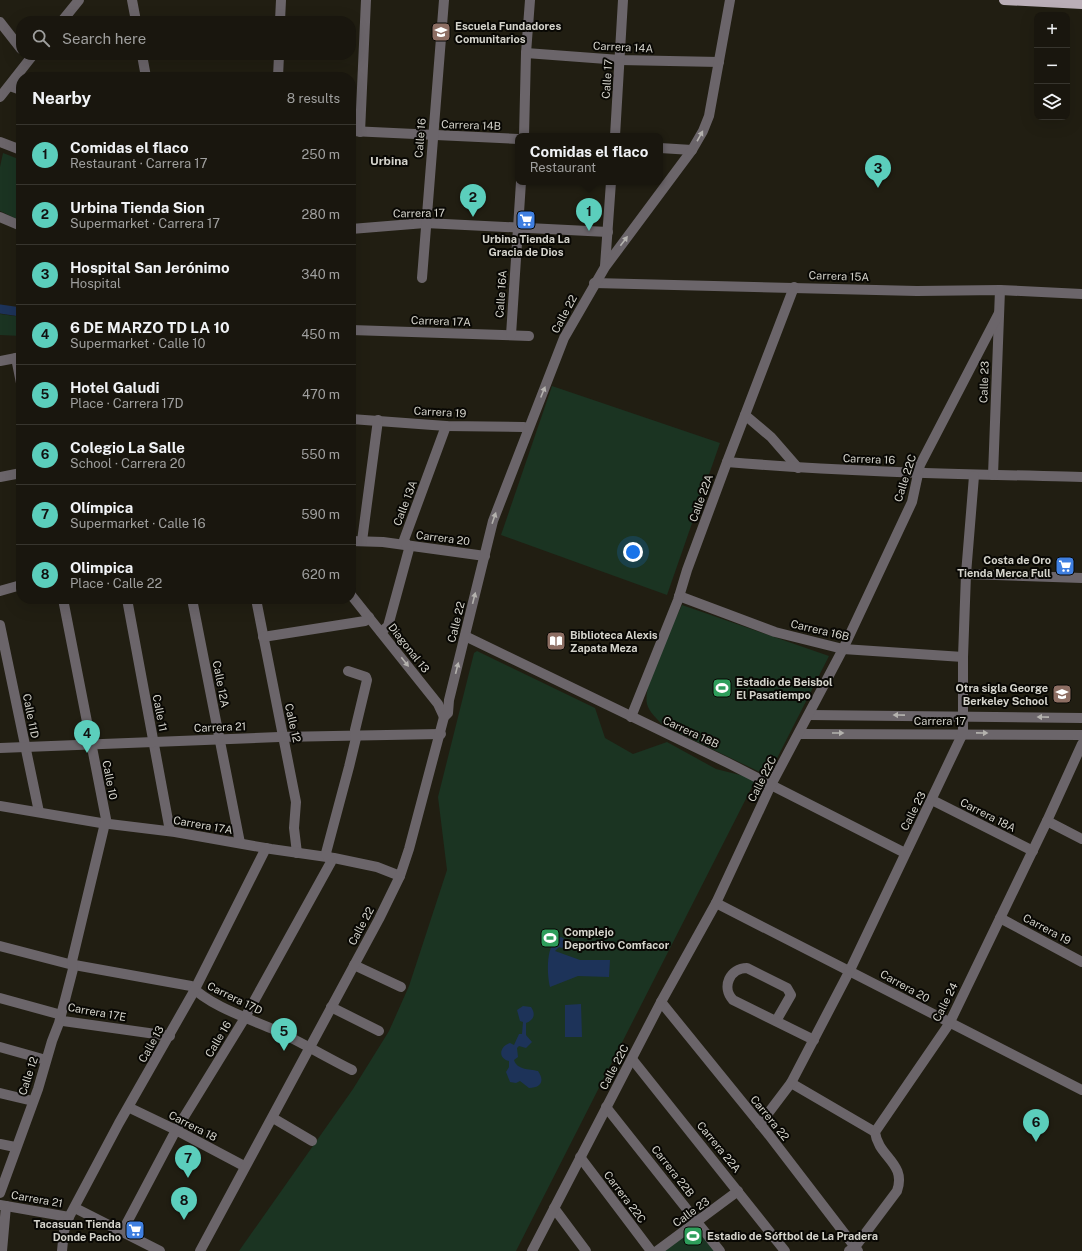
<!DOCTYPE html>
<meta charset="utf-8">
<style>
:root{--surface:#19160e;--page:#26231c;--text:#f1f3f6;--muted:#9f9f9e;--line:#37352e;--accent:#5bcebc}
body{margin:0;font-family:"Public Sans",sans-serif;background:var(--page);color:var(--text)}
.controls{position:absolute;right:12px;top:12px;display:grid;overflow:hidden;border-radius:8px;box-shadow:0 4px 16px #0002}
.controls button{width:36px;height:36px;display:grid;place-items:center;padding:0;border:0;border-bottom:1px solid var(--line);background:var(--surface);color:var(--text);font:20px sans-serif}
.you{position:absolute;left:633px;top:552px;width:14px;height:14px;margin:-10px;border:3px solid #fff;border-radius:50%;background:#1a73e8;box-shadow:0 0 0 6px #1a73e833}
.badge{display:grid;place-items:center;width:26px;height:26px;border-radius:50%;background:var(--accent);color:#111;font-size:13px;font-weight:700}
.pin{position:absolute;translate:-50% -33px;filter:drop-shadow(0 1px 2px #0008)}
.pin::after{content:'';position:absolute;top:21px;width:14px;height:12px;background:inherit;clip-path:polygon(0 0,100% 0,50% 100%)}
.popup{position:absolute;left:515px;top:133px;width:148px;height:52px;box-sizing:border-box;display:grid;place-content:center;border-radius:8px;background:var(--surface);filter:drop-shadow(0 1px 3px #0005);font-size:13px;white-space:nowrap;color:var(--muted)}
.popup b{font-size:15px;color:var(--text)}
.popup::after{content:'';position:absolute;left:50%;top:100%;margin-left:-8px;border:8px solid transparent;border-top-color:var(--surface)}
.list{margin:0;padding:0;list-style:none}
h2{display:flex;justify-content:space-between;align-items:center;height:52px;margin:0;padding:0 16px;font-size:17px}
h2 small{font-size:13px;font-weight:400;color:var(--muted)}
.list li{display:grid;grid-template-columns:26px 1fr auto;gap:12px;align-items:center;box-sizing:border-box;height:60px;padding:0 16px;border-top:1px solid var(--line)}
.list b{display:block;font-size:15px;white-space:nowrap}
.list p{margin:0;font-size:13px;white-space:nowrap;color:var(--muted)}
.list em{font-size:13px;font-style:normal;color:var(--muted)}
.icon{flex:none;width:22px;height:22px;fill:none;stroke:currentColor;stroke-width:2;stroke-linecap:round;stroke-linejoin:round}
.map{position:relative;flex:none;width:1082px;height:1251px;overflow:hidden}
.search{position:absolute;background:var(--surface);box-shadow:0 4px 16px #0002;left:16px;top:16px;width:340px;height:44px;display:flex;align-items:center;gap:10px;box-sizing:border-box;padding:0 14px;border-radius:16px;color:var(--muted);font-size:15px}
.panel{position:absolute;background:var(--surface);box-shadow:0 4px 16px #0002;left:16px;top:72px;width:340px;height:532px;border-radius:16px}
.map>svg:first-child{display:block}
</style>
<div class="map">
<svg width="1082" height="1251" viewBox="0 0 1082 1251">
<rect width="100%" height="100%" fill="#211e12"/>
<g fill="#1b3422">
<polygon points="3,153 21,160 21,221 0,211 0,167"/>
<polygon points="0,314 21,317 21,336 0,335"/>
<polygon points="552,386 720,443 667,595 501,535"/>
<path d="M682,605L829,656L768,776L664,726C658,720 649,712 647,704C642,686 673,624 682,605Z"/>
<polygon points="477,651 595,708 605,738 633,754 667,742 716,769 756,779 516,1251 239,1251 353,1089 389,1031 409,986 447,870 438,797 474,653"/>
<polygon points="698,1222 720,1251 658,1251"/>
</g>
<g fill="#1d3359">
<path d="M561,937L566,940L565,946L562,948L559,947L555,951L580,960H610L609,977L578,976L550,987C547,974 545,942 561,937Z"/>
<polygon points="581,1004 582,1037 565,1037 565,1005"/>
<path d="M523,1006L531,1007C536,1014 534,1020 526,1023V1035L532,1042L526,1048L519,1046L517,1048L518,1057L514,1060C517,1070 529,1069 538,1071C545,1081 541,1088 529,1088L520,1081L516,1083L510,1082L506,1072L509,1067V1061C497,1058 500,1046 510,1043L514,1045L519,1034H522L523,1022L520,1021L517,1010Z"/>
</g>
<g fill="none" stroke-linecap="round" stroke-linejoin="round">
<polyline stroke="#1d3359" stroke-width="9" points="0,309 21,312"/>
<g stroke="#6b656a" stroke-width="10">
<polyline points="132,0 136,21"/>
<polyline points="62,21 79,0"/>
<polyline points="280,21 281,0"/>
<polyline points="0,22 21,49"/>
<polyline points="526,53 620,60 719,62"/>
<polyline points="142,55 146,77"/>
<polyline points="278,77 279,55"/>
<polyline points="10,86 21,90"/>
<polyline points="0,97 33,55"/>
<polyline points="351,131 518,139"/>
<polyline points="360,132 366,0"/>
<polyline points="524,136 526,53 530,0"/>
<polyline points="615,136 623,0"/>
<polyline points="0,142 21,150"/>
<polyline points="660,148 692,150"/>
<polyline points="0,217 21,226"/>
<polyline points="351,229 425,223 608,232"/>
<polyline points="605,266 611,182"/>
<polyline points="422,278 444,0"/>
<polyline points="594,283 917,291 1000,290 1082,294"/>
<polyline points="351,330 529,336"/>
<polyline points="511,335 521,182"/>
<polyline points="16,358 21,383"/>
<polyline points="0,361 21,357"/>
<polyline points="745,415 771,437 798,468"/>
<polyline points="351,419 446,426 523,427 528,428"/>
<path d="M727,462C845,472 963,474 1082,477"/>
<polyline points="993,475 1000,290"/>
<polyline points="0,477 21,473"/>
<polyline points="351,541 383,542 485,556"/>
<polyline points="362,541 378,420"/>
<polyline points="966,574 1082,578"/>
<polyline points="0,591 21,585"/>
<polyline points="351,595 438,704 444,717"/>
<polyline points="679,596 775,632 843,649 963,657"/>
<polyline points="127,599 170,831"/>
<polyline points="192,599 240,843"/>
<polyline points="256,599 296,802 294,828 297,853"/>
<polyline points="0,625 39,812"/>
<polyline points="381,632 388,626 409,549 404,540 446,426"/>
<polyline points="465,636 728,763 905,853"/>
<polyline points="263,637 365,621 369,617"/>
<polyline points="809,715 1082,718"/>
<polyline points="631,717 678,600 687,570 727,462 794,287"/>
<polyline points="799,734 1082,735"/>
<polyline points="0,748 279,737 441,734"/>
<polyline points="932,800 1033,851"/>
<polyline points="0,806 101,823 175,832 271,849 334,858 377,867 400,876"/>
<polyline points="1047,821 1082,839"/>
<polyline points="716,903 1082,1090"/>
<polyline points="1000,918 1082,962"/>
<path d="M0,946L69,964L191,986C210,1006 250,1019 275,1030C301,1042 326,1057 352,1070"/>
<polyline points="354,965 401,987"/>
<polyline points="0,998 58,1014 63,1021 170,1036"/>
<polyline points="661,1002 769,1135 858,1251"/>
<polyline points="331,1007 379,1031"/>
<path d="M776,1021L791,995L787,988L747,968C730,968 721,987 733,1000L814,1040"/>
<polyline points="0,1047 46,1060"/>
<polyline points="632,1059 785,1251"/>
<polyline points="791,1083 875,1132"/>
<polyline points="0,1093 33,1101"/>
<polyline points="606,1107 720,1251"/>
<polyline points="130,1108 176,1130 244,1166"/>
<polyline points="273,1118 312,1141"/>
<polyline points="760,1124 791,1083 850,970 963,733 963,657 966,574 974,476"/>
<polyline points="0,1144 15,1147"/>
<polyline points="580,1157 651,1251"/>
<polyline points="0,1193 38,1089 52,1041 59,1023 73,969 72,961 106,819 63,599"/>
<polyline points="0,1205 69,1217"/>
<polyline points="75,1208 160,1251"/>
<polyline points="554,1208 586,1251"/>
<polyline points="122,1232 176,1130 243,1021 331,862 326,853 349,767 356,738 355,730 367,680 366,677 348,671"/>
<polyline points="2,1251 6,1206"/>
<polyline points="62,1251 64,1231 69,1217 119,1123 193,993 266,848"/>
<polyline points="200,1251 379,919 400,876 409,849 444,717 448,713 449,700 493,521 564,338 605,267 692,150 703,131 709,116 730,0"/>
<polyline points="532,1251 661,1002 716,903 771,785 843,649 912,502 920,465 999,313"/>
<polyline points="657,1251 738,1191"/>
<path d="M849,1251L855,1247L897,1191C907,1163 878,1157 875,1132L949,1024L1047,821L1082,744"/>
</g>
<polyline stroke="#baaeb7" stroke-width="10" points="1004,0 1082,4"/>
</g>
<defs><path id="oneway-solid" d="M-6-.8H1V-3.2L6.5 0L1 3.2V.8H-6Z"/></defs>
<g fill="#b4b2ae">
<use href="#oneway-solid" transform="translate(700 136) rotate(-61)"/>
<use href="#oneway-solid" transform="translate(624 241) rotate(-53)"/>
<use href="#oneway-solid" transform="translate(543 392) rotate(-68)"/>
<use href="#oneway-solid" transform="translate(494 518) rotate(-71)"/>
<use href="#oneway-solid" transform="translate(474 598) rotate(-76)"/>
<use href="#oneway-solid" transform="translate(405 662) rotate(52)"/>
<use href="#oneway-solid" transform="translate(457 668) rotate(-76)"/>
<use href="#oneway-solid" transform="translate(899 715) rotate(-179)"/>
<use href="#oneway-solid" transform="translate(1043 717) rotate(-179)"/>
<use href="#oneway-solid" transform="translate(838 733)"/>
<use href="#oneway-solid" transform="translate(982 733) rotate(1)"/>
</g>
<defs>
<g id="school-square" transform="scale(1)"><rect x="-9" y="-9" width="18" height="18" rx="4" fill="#8d6e63" stroke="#090804"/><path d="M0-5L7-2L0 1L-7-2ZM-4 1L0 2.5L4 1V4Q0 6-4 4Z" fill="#fff"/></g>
<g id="supermarket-square" transform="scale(1)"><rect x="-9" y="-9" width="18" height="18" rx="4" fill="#3f7fe0" stroke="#090804"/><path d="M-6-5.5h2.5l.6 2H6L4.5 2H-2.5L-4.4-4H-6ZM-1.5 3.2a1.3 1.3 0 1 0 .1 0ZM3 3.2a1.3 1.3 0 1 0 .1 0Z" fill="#fff"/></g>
<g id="library-square" transform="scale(1)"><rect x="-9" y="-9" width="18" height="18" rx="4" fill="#8d6e63" stroke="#090804"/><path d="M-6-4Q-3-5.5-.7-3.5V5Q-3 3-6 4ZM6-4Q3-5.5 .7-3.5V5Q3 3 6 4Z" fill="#fff"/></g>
<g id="stadium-square" transform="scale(1)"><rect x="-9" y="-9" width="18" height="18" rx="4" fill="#2e9e5b" stroke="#090804"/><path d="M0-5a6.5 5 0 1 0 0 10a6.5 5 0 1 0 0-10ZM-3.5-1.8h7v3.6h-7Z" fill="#fff"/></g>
</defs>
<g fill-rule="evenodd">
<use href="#school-square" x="441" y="32"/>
<use href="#supermarket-square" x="526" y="220"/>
<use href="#supermarket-square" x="1065" y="566"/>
<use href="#library-square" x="556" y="641"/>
<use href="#stadium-square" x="722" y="688"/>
<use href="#school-square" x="1062" y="694"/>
<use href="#stadium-square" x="550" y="938"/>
<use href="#supermarket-square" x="135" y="1230"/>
<use href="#stadium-square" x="693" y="1236"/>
</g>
<g text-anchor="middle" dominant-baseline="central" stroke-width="4" stroke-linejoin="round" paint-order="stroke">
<g font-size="11" font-weight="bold" fill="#d4d3cb" stroke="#090804" text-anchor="start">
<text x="455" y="26">Escuela Fundadores<tspan x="455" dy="13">Comunitarios</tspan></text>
<text x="526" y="239" text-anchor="middle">Urbina Tienda La<tspan x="526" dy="13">Gracia de Dios</tspan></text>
<text x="1051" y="560" text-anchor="end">Costa de Oro<tspan x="1051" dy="13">Tienda Merca Full</tspan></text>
<text x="570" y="635">Biblioteca Alexis<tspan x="570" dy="13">Zapata Meza</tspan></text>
<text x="736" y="682">Estadio de Beisbol<tspan x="736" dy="13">El Pasatiempo</tspan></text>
<text x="1048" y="688" text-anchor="end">Otra sigla George<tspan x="1048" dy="13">Berkeley School</tspan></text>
<text x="564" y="932">Complejo<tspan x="564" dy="13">Deportivo Comfacor</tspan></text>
<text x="121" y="1224" text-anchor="end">Tacasuan Tienda<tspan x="121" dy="13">Donde Pacho</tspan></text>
<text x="707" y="1236">Estadio de Sóftbol de La Pradera</text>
</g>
<g font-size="11" fill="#d4d3cb" stroke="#090804">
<text transform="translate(623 47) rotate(3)">Carrera 14A</text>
<text transform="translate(607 79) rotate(-86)">Calle 17</text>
<text transform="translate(471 125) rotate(2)">Carrera 14B</text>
<text transform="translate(420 138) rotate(-85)">Calle 16</text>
<text transform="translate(419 213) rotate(-1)">Carrera 17</text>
<text transform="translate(839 276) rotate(2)">Carrera 15A</text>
<text transform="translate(501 294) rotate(-86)">Calle 16A</text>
<text transform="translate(564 314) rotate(-62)">Calle 22</text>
<text transform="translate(441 321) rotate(2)">Carrera 17A</text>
<text transform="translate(984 382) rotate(-88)">Calle 23</text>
<text transform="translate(440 412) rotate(3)">Carrera 19</text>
<text transform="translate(869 459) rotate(2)">Carrera 16</text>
<text transform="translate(905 478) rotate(-72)">Calle 22C</text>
<text transform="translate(701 498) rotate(-70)">Calle 22A</text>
<text transform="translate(405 503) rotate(-69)">Calle 13A</text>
<text transform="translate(443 538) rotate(7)">Carrera 20</text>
<text transform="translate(456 622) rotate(-76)">Calle 22</text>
<text transform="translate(820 630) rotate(13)">Carrera 16B</text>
<text transform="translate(409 648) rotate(52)">Diagonal 13</text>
<text transform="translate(221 684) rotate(79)">Calle 12A</text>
<text transform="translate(160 713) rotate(79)">Calle 11</text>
<text transform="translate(31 716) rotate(79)">Calle 11D</text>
<text x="940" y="721">Carrera 17</text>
<text transform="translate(293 723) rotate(77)">Calle 12</text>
<text transform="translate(220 727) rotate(-2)">Carrera 21</text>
<text transform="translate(691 732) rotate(25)">Carrera 18B</text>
<text transform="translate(762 779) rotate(-63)">Calle 22C</text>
<text transform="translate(110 780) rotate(79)">Calle 10</text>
<text transform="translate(913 811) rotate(-63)">Calle 23</text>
<text transform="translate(988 815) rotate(27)">Carrera 18A</text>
<text transform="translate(203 825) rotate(10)">Carrera 17A</text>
<text transform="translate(361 926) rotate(-62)">Calle 22</text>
<text transform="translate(1047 929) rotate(28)">Carrera 19</text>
<text transform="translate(905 986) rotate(29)">Carrera 20</text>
<text transform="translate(235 998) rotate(26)">Carrera 17D</text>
<text transform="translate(945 1002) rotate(-63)">Calle 24</text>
<text transform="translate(97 1012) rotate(10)">Carrera 17E</text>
<text transform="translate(218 1039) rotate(-59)">Calle 16</text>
<text transform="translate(151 1044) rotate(-61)">Calle 13</text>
<text transform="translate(614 1067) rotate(-62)">Calle 22C</text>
<text transform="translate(28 1076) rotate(-72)">Calle 12</text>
<text transform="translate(770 1118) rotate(51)">Carrera 22</text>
<text transform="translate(193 1126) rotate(27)">Carrera 18</text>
<text transform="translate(719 1147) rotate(51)">Carrera 22A</text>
<text transform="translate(673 1171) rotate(52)">Carrera 22B</text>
<text transform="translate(625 1197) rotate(53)">Carrera 22C</text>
<text transform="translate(37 1199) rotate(10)">Carrera 21</text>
<text transform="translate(691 1212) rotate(-36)">Calle 23</text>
</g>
<g font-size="12" font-weight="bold" fill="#d4d3cb" stroke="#090804">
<text x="389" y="161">Urbina</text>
</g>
</g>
</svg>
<div class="controls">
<button>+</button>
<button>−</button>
<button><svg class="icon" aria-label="layers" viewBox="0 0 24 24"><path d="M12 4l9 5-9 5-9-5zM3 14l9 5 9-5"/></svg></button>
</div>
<div class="you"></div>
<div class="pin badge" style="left:589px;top:231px">1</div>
<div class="popup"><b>Comidas el flaco</b>Restaurant</div>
<div class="pin badge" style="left:473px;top:217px">2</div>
<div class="pin badge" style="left:878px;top:188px">3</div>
<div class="pin badge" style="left:87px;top:753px">4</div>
<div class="pin badge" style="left:284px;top:1051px">5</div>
<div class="pin badge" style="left:1036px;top:1142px">6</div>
<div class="pin badge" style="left:188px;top:1178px">7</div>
<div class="pin badge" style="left:184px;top:1220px">8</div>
<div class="search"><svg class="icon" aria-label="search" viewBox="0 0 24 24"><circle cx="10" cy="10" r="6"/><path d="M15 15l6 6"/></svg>Search here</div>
<section class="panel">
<h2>Nearby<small>8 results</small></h2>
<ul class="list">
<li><span class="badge">1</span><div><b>Comidas el flaco</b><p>Restaurant · Carrera 17</p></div><em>250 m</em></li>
<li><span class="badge">2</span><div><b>Urbina Tienda Sion</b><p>Supermarket · Carrera 17</p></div><em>280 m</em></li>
<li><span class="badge">3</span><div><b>Hospital San Jerónimo</b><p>Hospital</p></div><em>340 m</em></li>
<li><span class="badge">4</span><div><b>6 DE MARZO TD LA 10</b><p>Supermarket · Calle 10</p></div><em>450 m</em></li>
<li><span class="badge">5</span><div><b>Hotel Galudi</b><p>Place · Carrera 17D</p></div><em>470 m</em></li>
<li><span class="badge">6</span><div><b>Colegio La Salle</b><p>School · Carrera 20</p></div><em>550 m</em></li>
<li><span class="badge">7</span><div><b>Olímpica</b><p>Supermarket · Calle 16</p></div><em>590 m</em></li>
<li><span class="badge">8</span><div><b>Olimpica</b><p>Place · Calle 22</p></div><em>620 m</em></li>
</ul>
</section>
</div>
